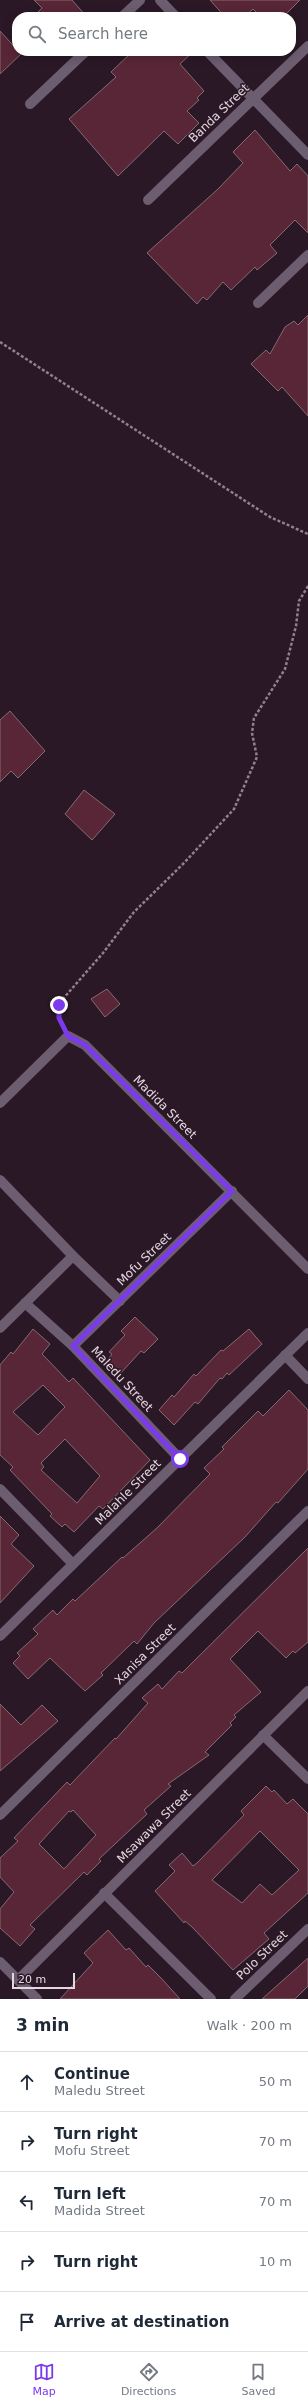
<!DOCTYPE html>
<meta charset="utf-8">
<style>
:root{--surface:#fff;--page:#f6f6f7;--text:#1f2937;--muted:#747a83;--line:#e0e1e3;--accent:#7c3aed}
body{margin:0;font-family:"DejaVu Sans",sans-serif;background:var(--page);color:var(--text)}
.scale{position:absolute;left:12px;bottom:10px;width:63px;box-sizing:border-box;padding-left:4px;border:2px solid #e4d7e0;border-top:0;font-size:11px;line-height:14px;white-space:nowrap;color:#e4d7e0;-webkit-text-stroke:3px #2b1826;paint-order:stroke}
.stop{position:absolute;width:12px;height:12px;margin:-9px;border:3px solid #7c3aed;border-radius:50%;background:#fff}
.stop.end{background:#7c3aed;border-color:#fff;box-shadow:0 1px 4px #0008}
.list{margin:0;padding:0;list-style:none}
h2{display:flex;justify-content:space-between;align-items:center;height:52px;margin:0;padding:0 16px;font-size:17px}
h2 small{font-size:13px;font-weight:400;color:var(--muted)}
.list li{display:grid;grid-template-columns:26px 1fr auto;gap:12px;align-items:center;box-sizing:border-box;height:60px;padding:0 16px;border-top:1px solid var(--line)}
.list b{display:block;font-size:15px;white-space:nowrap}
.list p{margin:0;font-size:13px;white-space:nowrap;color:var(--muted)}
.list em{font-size:13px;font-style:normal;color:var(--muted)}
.icon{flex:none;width:22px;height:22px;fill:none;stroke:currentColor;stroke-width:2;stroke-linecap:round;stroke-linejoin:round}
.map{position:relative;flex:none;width:308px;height:1999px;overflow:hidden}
.search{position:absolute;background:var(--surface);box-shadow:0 2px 10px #0003;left:12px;right:12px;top:12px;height:44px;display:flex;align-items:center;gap:10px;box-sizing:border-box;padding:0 14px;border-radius:16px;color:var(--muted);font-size:15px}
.sheet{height:352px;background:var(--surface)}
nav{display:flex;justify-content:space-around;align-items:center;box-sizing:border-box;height:56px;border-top:1px solid var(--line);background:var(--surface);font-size:11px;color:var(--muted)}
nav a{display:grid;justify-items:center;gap:2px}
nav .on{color:var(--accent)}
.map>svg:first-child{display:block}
</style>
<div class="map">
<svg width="308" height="1999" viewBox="0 0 308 1999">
<rect width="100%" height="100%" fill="#2b1826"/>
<g fill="#582637" stroke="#866a72" fill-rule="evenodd">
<polygon points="34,0 72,0 87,17 33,17 42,8"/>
<polygon points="210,0 300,0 283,17 261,17 253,9 244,17 225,17"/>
<polygon points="0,31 21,54 0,74"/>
<polygon points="133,51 194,51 180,64 204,91 197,98 199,100 187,111 199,123 178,144 164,131 118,176 69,119 116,77 111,72"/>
<polygon points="255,130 290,171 297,164 308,176 308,233 295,220 270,245 277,253 257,270 255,267 231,290 223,282 207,300 203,297 197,304 147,253 218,189 243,163 233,152"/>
<polygon points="308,315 308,416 282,387 278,391 251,364 266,350 270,354 285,327 294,321 298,325"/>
<polygon points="10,711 45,751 18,778 11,771 0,782 0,720"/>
<polygon points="84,790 115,814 92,840 65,814"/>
<polygon points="107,989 120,1004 105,1017 91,999"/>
<polygon points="135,1317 158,1339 144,1353 141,1351 119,1375 106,1362 112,1354 109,1352 125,1335 121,1331"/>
<path d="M33,1329L50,1344L42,1354L69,1382L73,1378L150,1460L103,1509L99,1506L74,1532L65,1524L62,1527L50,1516L52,1514L10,1470L13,1467L0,1455V1365L11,1352L13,1354ZM43,1385L65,1407L38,1435L13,1412ZM65,1439L100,1476L77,1503L41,1470L44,1467L41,1463Z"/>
<polygon points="249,1329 262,1344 229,1375 227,1373 222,1379 220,1378 198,1404 195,1402 174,1425 159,1410 172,1395 174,1397 194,1374 196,1376 221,1350 223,1351"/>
<polygon points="289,1390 308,1410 308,1469 278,1503 276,1502 245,1537 154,1623 137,1644 134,1641 101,1673 103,1675 85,1691 50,1658 28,1679 13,1663 20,1656 17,1653 38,1634 33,1629 53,1610 57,1615 73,1599 75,1601 122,1557 123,1558 157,1528 210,1474 204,1468 224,1449 222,1447 258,1411 263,1416"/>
<polygon points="0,1516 19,1535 11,1544 34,1566 0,1603"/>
<path d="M308,1548V1642L295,1653L293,1651L286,1658L258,1631L230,1659L261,1692L234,1715L236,1717L230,1723L232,1725L205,1752L209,1755L168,1784L171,1786L144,1810L147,1814L99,1859L101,1861L87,1875L84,1872L30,1925L35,1929L20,1946L0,1928V1909L14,1892L0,1877V1858L18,1841L14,1838L67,1782L70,1785L115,1738L116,1739L148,1703L142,1698L158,1684L162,1689L179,1671L182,1673ZM73,1810L96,1835L64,1869L39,1844L69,1811L71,1812Z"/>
<polygon points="0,1704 21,1725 42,1705 58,1721 0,1771"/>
<path d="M266,1786L272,1792L274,1790L287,1804L293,1799L308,1814V1893L264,1933L269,1939L233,1970L192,1927L185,1921L184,1923L155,1891L175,1871L169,1865L182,1853L193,1866L197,1863L244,1815L241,1811ZM260,1831L299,1870L272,1895L260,1884L242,1903L212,1880Z"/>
<polygon points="108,1930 126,1950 129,1948 146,1967 148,1965 161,1978 180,1999 60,1999 93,1963 84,1953"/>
<polygon points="308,1958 308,1986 295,1999 262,1999"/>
</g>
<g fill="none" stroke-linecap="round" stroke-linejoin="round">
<g stroke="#91818c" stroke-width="2.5" stroke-dasharray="3 2" stroke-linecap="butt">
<polyline points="0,342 270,517 308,534"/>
<polyline points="61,1023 58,1011 62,1000 103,953 134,912 184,863 234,809 257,757 252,733 254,718 285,669 296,626 299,601 308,586"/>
</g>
<g stroke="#6c5d71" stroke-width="10">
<polyline points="160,0 176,17"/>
<polyline points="122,17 140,0"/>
<polyline points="207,51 308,155"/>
<polyline points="30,104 86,51"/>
<polyline points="148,200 308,46"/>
<polyline points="258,303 308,255"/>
<polyline points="0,1103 68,1036 85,1045 308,1269"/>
<polyline points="0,1180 73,1256 120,1301"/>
<polyline points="25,1303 73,1346 180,1459"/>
<polyline points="0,1328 73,1256"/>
<polyline points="73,1346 232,1191"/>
<polyline points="285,1355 308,1379"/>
<polyline points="0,1489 73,1564"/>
<polyline points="0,1636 308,1333"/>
<polyline points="263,1735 308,1779"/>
<polyline points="0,1815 308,1511"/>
<polyline points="104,1893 211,1999"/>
<polyline points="0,1962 37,1999"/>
<polyline points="18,1980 308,1691"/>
<polyline points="235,1999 308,1929"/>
</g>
</g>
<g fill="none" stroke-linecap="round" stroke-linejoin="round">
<polyline stroke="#7c3aed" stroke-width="5" points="59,1005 59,1018 68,1036 85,1045 232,1191 73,1346 180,1459"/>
</g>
<g text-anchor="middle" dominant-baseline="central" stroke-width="3" stroke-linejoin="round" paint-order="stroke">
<g font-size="12" fill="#e4d7e0" stroke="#2b1826">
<text transform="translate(219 113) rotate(-44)">Banda Street</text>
<text transform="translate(165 1107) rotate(45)">Madida Street</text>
<text transform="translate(144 1259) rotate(-44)">Mofu Street</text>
<text transform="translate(122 1379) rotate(47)">Maledu Street</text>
<text transform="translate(128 1492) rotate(-45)">Malahle Street</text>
<text transform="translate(145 1654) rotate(-45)">Xanisa Street</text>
<text transform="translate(154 1826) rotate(-45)">Msawawa Street</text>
<text transform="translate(262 1955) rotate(-44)">Polo Street</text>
</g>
</g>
</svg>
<div class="scale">20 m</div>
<div class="stop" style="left:180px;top:1459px"></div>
<div class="stop end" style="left:59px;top:1005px"></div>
<div class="search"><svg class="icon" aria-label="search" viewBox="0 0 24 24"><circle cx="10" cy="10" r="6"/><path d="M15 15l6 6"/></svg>Search here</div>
</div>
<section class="sheet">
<h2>3 min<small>Walk · 200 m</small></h2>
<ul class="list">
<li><svg class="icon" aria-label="ahead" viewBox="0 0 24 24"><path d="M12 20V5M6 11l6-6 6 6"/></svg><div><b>Continue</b><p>Maledu Street</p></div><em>50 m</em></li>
<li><svg class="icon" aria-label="right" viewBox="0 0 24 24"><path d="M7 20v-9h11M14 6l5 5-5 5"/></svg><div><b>Turn right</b><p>Mofu Street</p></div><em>70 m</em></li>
<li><svg class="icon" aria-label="left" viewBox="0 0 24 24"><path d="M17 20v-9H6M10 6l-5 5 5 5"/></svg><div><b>Turn left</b><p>Madida Street</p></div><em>70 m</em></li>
<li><svg class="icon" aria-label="right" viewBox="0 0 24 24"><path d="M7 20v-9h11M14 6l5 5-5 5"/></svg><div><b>Turn right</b></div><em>10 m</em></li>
<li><svg class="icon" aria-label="arrive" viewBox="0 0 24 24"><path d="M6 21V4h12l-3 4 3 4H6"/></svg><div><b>Arrive at destination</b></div></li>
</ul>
</section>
<nav>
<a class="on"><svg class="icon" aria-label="map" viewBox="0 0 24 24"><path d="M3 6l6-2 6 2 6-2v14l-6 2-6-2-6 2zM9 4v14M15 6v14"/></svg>Map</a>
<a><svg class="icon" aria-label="directions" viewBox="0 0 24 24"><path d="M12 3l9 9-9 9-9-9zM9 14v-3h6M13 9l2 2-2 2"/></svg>Directions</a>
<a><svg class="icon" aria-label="saved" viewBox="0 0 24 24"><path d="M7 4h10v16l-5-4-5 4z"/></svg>Saved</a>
</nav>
